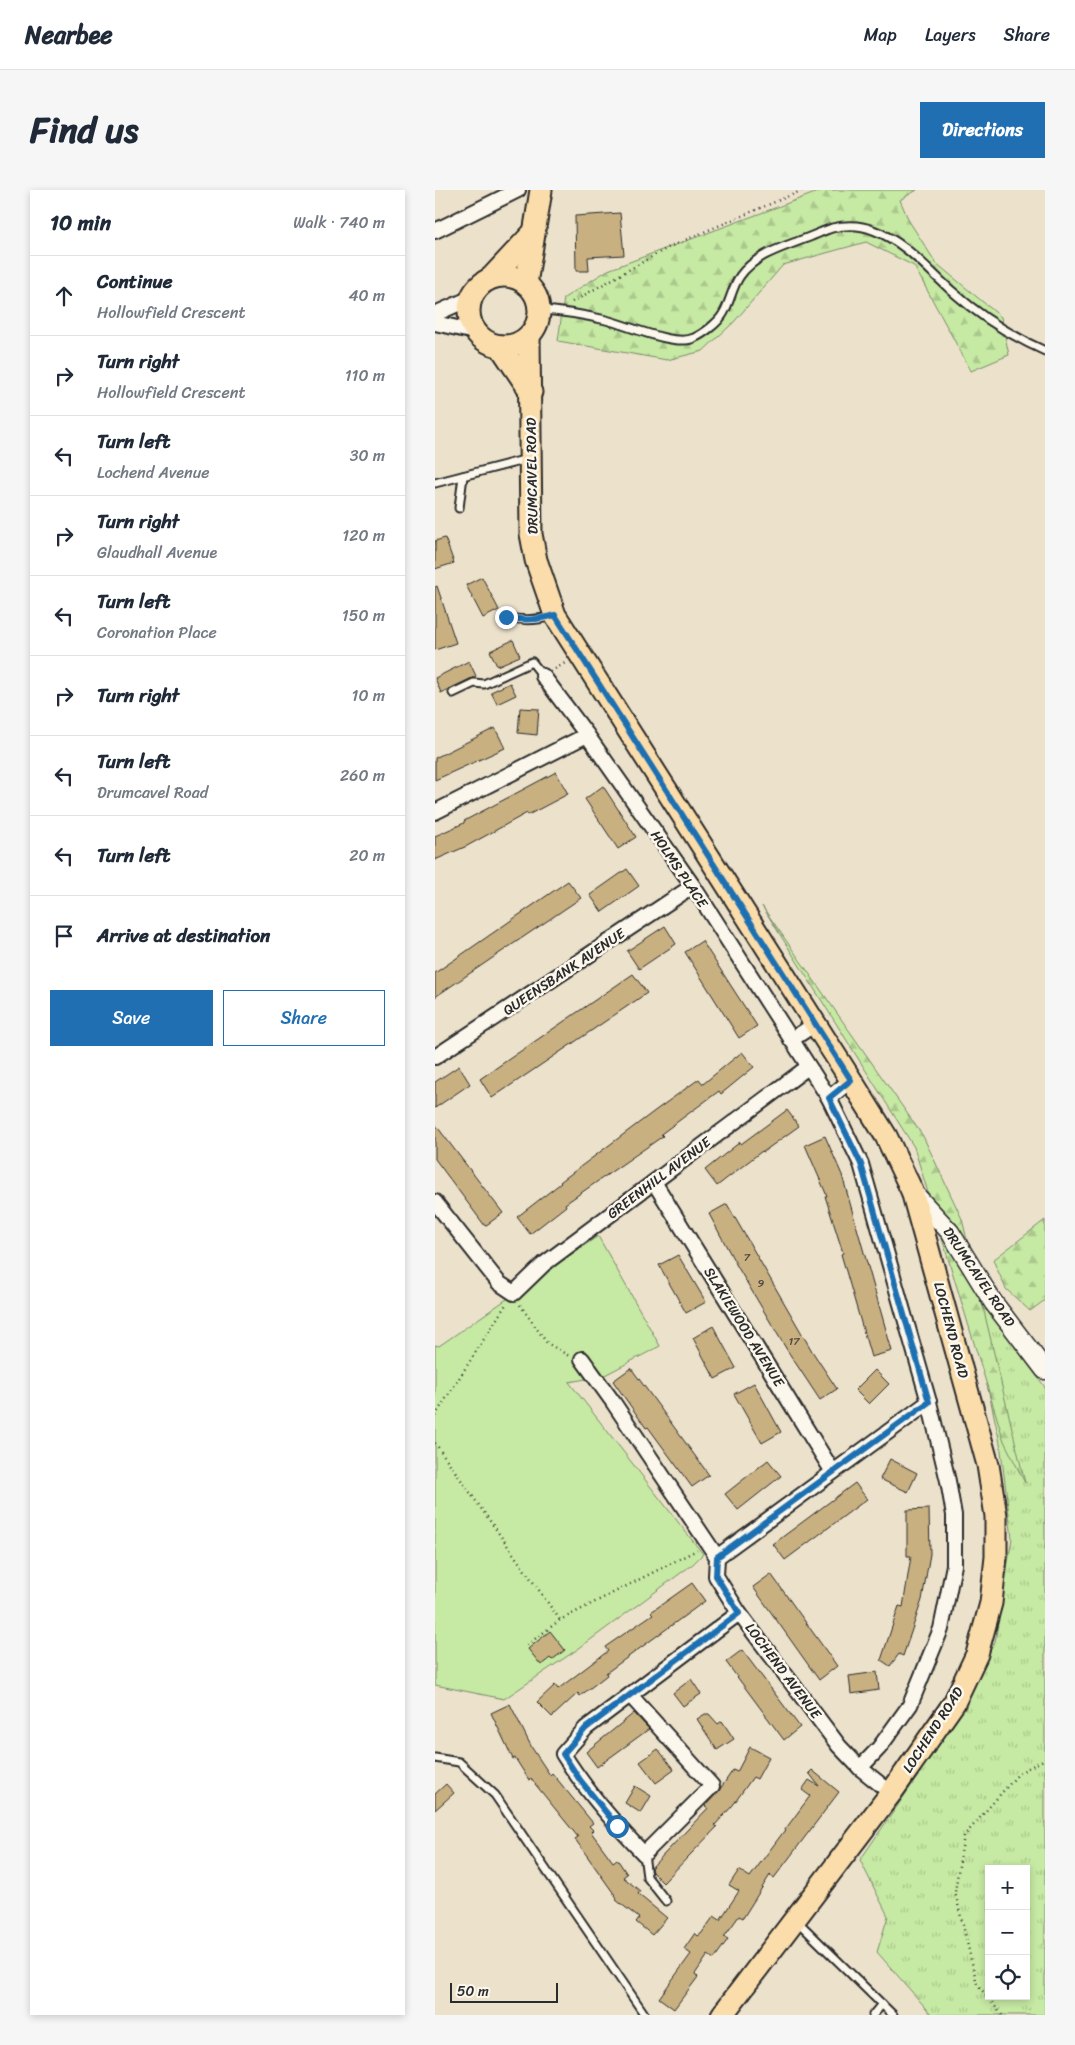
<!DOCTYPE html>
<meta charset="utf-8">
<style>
:root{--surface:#fff;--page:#f6f6f7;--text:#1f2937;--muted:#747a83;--line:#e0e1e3;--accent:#1f6fb2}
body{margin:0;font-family:Sriracha,sans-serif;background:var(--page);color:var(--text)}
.controls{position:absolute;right:15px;bottom:15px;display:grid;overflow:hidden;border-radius:0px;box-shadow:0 2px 8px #0003}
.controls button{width:45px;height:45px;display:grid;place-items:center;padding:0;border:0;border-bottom:1px solid var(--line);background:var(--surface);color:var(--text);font:25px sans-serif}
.scale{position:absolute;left:15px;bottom:12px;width:108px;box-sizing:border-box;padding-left:5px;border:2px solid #2b2b2b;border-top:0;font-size:14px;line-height:18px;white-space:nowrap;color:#2b2b2b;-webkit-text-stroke:4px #fbf7ec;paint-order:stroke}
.stop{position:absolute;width:15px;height:15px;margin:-11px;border:4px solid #1f6fb2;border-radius:50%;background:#fff}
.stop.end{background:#1f6fb2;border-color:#fff;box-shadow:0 1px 5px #0008}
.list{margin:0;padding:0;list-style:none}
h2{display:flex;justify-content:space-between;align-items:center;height:65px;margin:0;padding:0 20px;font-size:21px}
h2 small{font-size:16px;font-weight:400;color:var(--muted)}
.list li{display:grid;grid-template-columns:32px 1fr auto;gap:15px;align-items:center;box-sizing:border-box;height:80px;padding:0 20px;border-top:1px solid var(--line)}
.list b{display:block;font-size:19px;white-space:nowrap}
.list p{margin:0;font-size:16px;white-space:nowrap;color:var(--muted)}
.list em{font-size:16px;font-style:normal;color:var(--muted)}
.actions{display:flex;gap:10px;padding:15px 20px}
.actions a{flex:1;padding:11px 0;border:1px solid var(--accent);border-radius:0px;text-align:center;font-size:18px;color:var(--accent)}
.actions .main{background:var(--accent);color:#fff}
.icon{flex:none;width:28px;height:28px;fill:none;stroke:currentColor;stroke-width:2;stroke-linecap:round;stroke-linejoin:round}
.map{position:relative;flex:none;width:610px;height:1825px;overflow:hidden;border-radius:0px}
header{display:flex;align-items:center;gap:30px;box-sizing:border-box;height:70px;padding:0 25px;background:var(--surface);border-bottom:1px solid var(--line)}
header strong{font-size:24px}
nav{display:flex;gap:28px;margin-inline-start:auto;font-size:18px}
.intro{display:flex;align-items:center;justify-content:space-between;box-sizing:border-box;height:120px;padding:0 30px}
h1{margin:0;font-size:35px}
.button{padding:12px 22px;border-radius:0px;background:var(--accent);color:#fff;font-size:18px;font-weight:700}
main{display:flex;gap:30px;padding:0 30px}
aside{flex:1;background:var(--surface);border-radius:0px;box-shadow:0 2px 8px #0003}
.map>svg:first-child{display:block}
</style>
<header>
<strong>Nearbee</strong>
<nav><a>Map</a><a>Layers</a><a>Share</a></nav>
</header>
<div class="intro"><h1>Find us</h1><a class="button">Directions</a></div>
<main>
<aside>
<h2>10 min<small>Walk · 740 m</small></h2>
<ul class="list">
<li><svg class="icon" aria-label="ahead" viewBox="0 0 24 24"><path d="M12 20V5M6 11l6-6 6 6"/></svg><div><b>Continue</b><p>Hollowfield Crescent</p></div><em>40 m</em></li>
<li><svg class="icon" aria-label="right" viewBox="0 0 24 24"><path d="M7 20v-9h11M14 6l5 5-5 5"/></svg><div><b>Turn right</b><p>Hollowfield Crescent</p></div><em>110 m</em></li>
<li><svg class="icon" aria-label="left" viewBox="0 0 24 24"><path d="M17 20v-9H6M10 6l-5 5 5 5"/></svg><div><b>Turn left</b><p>Lochend Avenue</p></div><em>30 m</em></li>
<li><svg class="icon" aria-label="right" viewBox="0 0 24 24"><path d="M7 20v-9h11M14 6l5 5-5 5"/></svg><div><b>Turn right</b><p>Glaudhall Avenue</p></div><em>120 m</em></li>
<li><svg class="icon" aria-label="left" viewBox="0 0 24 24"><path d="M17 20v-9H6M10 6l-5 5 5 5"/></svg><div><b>Turn left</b><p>Coronation Place</p></div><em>150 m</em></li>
<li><svg class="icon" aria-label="right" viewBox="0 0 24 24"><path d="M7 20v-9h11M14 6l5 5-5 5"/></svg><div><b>Turn right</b></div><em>10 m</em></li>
<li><svg class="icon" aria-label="left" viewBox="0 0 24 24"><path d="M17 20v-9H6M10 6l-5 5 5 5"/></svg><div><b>Turn left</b><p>Drumcavel Road</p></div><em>260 m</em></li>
<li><svg class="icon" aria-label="left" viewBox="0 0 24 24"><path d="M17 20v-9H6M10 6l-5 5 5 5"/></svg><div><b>Turn left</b></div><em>20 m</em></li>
<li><svg class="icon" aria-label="arrive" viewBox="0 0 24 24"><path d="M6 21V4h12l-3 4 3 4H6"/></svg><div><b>Arrive at destination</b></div></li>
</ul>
<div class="actions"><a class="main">Save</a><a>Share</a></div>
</aside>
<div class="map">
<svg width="610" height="1825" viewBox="0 0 610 1825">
<defs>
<pattern id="grass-tufts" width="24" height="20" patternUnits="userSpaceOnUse" patternTransform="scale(1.25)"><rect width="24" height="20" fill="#c6e9a3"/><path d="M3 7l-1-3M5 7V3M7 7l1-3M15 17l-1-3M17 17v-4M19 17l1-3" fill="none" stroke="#aac88c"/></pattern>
<pattern id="forest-firs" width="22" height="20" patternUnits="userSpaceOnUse" patternTransform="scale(1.25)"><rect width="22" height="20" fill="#c6e9a3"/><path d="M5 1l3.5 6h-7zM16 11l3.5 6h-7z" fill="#aac88c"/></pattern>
</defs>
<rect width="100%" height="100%" fill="#ece2cc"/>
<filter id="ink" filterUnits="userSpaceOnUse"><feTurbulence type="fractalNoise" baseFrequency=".02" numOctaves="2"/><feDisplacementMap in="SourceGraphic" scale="10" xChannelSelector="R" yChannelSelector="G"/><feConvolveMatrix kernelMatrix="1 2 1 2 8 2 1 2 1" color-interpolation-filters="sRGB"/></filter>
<g filter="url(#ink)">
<path fill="url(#grass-tufts)" stroke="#788a67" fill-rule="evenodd" d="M545,1120H552L610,1197V1825H497L442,1762L453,1726L425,1670L483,1586L560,1452L577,1348L565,1253L550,1185ZM554,1679H591V1806H554Z"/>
<g fill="url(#forest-firs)" stroke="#788a67">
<polygon points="388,0 482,0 465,10 474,31 501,73 566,127 574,165 536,181 479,76 431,52 348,75 299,132 268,161 232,170 123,151 129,108 173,80"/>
<polygon points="327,716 488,946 527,1029 590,1293 569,1251 479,957"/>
<polygon points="610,1030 610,1110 595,1121 571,1099 558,1070"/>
</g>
<polygon fill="#c6e9a3" stroke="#788a67" points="163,1046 225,1156 168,1186 134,1192 268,1364 258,1374 143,1459 69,1509 0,1495 0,1155 4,1156"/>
<g fill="#c8b080" stroke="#2b2b2b">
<polygon points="185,23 189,65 153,67 154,81 141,81 140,26"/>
<polygon points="10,348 19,373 0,379 0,351"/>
<polygon points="47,387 64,420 48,428 31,395"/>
<polygon points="2,396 21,453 0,460 0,397"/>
<polygon points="78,450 85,466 62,476 55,461"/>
<polygon points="34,471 41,486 6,503 0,488"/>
<polygon points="75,493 81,505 62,514 56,502"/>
<polygon points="85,518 104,519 102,545 83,543"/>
<polygon points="60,538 70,558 0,590 0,568"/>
<polygon points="121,582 133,604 93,625 92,623 32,656 0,670 0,646 29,633 29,631"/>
<polygon points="168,596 201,647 183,659 150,609"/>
<polygon points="192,679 204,696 167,722 155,705"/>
<polygon points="133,691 146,708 0,807 0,783"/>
<polygon points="230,736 241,754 204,779 192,761"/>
<polygon points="267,751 322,836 304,848 250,762"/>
<polygon points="198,784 212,803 57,908 45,889"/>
<polygon points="307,862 319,877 286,904 284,901 226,944 228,946 130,1014 131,1016 95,1044 82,1027 126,993 125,992 221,920 264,889 268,894"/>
<polygon points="24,876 35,894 0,918 0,892"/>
<polygon points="352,920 364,936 328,962 327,961 282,996 270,980 305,952 306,954"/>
<polygon points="0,934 68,1023 50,1036 0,969"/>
<polygon points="390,946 407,985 457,1161 436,1167 406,1064 408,1063 390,1006 392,1006 370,955"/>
<polygon points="292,1014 377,1161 402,1199 385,1210 352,1160 302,1076 274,1024"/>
<polygon points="243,1065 271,1112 251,1123 224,1075"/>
<polygon points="278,1136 301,1178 280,1189 258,1148"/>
<polygon points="196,1178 274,1285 257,1297 213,1237 211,1238 178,1191"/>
<polygon points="440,1180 454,1194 434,1214 420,1200"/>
<polygon points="319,1193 346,1242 327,1253 299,1204"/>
<polygon points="455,1269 482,1283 473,1302 445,1289"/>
<polygon points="333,1270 346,1286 303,1320 290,1304"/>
<polygon points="420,1293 432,1309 350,1370 338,1354"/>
<polygon points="494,1319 495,1364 487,1410 468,1466 464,1464 455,1476 446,1470 464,1416 468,1417 476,1366 472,1366 472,1320"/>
<polygon points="336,1384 402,1476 384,1490 318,1397"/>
<polygon points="257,1393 270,1411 171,1483 172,1485 145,1506 143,1503 117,1527 102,1512 120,1495 123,1499 173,1461 170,1457 218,1424 216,1422"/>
<polygon points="115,1441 130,1460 117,1470 115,1468 106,1475 93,1459"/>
<polygon points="307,1460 365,1537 349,1550 291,1472"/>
<polygon points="442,1482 444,1500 416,1504 414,1486"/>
<polygon points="256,1489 266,1504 248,1516 238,1503"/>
<polygon points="75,1514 97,1558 115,1585 117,1583 158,1633 154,1636 158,1640 156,1642 178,1672 182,1669 192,1684 188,1687 205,1701 203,1704 232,1728 217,1745 201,1732 204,1728 181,1710 182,1708 140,1649 143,1647 96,1589 94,1590 80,1568 78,1569 56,1523"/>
<polygon points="199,1523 214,1539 162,1577 151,1562"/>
<polygon points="270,1524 274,1524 283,1534 287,1531 299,1549 282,1560 262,1529"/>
<polygon points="315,1557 334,1567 322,1589 318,1587 298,1615 280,1635 282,1637 228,1693 217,1682 216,1678 273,1618 270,1616 283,1602 298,1580 302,1582"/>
<polygon points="223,1559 239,1580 221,1593 205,1572"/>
<polygon points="377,1580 404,1602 339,1688 335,1685 308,1728 304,1726 289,1747 293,1749 279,1769 273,1765 260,1784 263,1787 239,1819 224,1808 256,1764 249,1759 260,1743 263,1746 266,1744 279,1726 285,1730 304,1701 294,1695 304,1680 315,1687 375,1606 367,1600 374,1590 384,1596 374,1583"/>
<polygon points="11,1594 19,1603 0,1620 0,1604"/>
<polygon points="200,1596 216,1606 206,1623 190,1613"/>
</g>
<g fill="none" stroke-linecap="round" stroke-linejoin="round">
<g stroke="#2b2b2b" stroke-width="11">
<g id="service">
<path d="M104,120C127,121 149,125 171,130C192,135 240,157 259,148C268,144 283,133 288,124C295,113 297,97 305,86C320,65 346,58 369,49C378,46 388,41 397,38C410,35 426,35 438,40C471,52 493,80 518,102C546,127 576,146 610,161"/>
<polyline points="0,293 93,269"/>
<polyline points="24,318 28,286"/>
<path d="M71,427C87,431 101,431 117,426"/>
<polyline points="18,503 39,493 49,494 97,472 108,486"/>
<polyline points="0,1568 24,1572 60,1605 210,1825"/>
<polyline points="209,1664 212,1687 231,1711"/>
<polyline points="362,1731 458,1825"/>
<polyline points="438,1825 447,1814"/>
</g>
</g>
<g stroke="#2b2b2b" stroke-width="18">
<g id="minor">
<polyline points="0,41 83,0"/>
<polyline points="0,124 36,108"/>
<polyline points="0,133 40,142"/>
<polyline points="108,486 152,545 258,696 394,908 426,974 494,1212 513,1291 519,1325 519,1375 506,1439 475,1515 444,1558 425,1578"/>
<polyline points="0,622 152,545"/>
<polyline points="356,850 380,834"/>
<polyline points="0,867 258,696"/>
<polyline points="394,908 416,890"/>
<polyline points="219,992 398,1282"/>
<polyline points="0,1012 64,1093 79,1103 109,1074 373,877"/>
<polyline points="147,1169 178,1212 282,1367 281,1386 304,1423 404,1556 425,1578 456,1603"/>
<polyline points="282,1367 494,1212"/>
<path d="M195,1505L277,1596L209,1664C179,1633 151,1601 128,1564L151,1538L304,1423"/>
</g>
</g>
<g stroke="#2b2b2b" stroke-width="21">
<polyline id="tertiary" points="477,1001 515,1042 558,1112 610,1180"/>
</g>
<g stroke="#2b2b2b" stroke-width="25">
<g id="primary">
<circle cx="69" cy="121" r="35"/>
<polyline points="56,88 98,43"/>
<polyline points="91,94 106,0"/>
<polyline points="94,146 96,344 101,370 120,425 416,890 451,946 477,1001 553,1275 561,1326 561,1367 556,1413 542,1464 519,1513 456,1603 287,1825"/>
<polyline points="65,156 96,202"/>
</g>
</g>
<g stroke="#2b2b2b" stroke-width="2.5" stroke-dasharray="1 4" stroke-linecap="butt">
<polyline points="137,112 236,56 368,0"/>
<polyline points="120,479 130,473"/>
<polyline points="85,1115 112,1153 134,1166"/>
<polyline points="0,1226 72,1113"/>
<polyline points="0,1253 125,1430"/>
<polyline points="92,1455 125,1430 262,1360"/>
<polyline points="567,1825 542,1794 520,1702 525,1669 529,1646 584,1583 610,1569"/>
</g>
<use href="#service" stroke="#fbf7ec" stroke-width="7"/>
<use href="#minor" stroke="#fbf7ec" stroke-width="14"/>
<use href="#tertiary" stroke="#fbf7ec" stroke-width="18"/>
<use href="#primary" stroke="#fbddab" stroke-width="21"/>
</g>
</g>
<g fill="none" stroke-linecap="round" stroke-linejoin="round" filter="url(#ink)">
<path stroke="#1f6fb2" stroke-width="6" d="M71,427C89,431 102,430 120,425L416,890L394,908L426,974L494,1212L282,1367L281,1386L304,1423L151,1538L128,1564L145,1590L182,1636"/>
</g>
<g text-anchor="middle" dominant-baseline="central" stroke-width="5" stroke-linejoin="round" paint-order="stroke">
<g font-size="11" fill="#524c40">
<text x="312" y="1067">7</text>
<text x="326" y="1093">9</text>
<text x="359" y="1151">17</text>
</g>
<g font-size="14" fill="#2b2b2b" stroke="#fbf7ec">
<text transform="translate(97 286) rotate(-91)">DRUMCAVEL ROAD</text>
<text transform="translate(244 679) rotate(56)">HOLMS PLACE</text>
<text transform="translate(129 782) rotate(-34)">QUEENSBANK AVENUE</text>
<text transform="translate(224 988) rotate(-37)">GREENHILL AVENUE</text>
<text transform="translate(544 1087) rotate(56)">DRUMCAVEL ROAD</text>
<text transform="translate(309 1137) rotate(58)">SLAKIEWOOD AVENUE</text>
<text transform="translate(516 1140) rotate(75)">LOCHEND ROAD</text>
<text transform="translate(348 1481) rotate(53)">LOCHEND AVENUE</text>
<text transform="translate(498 1540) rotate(-57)">LOCHEND ROAD</text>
</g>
</g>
</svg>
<div class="controls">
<button>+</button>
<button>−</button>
<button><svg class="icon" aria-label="locate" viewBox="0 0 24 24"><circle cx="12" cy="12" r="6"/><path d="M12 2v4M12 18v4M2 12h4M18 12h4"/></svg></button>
</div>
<div class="scale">50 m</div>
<div class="stop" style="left:182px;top:1636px"></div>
<div class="stop end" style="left:71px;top:427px"></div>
</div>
</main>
